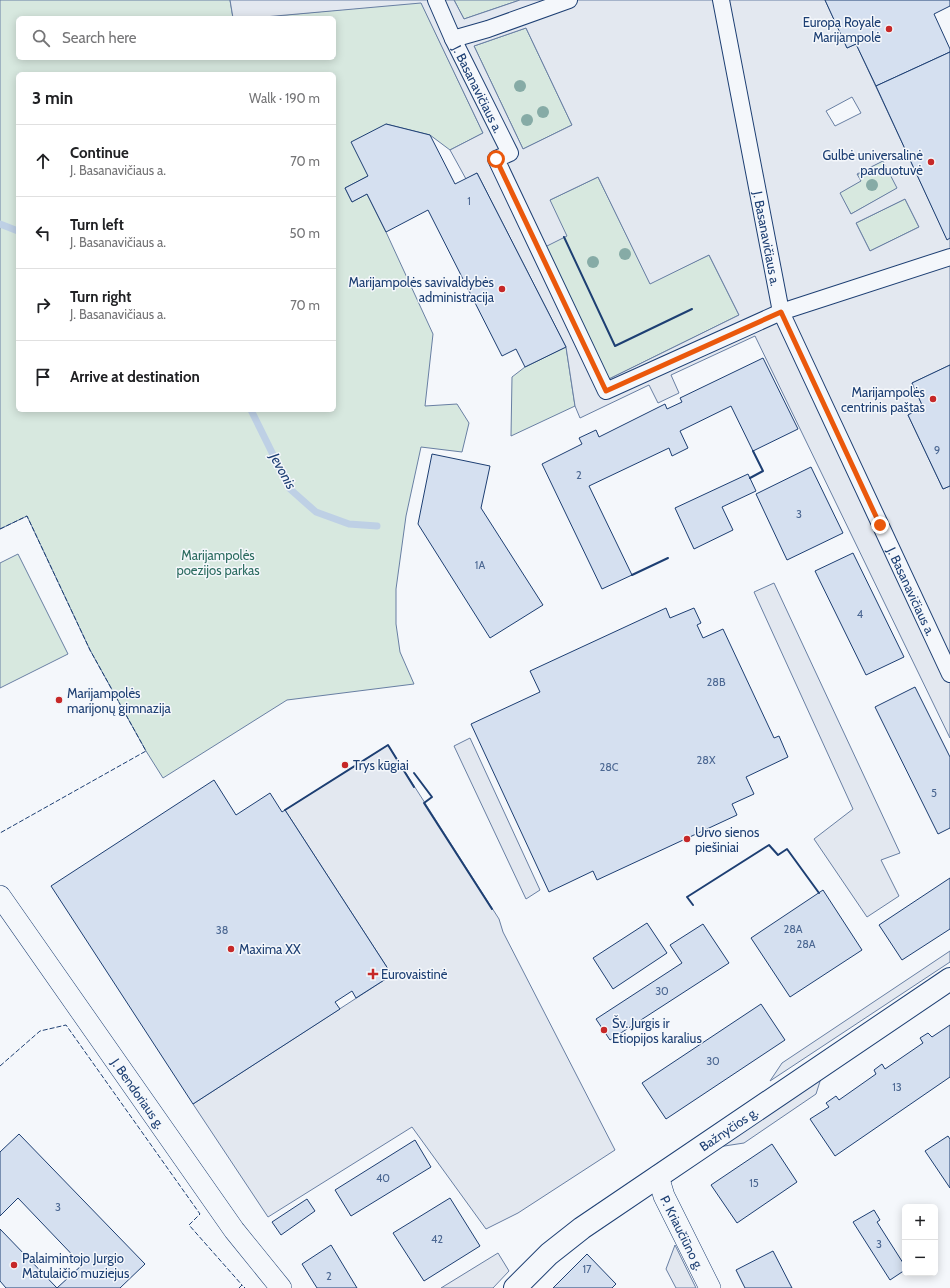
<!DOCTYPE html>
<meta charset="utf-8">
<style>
:root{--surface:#fff;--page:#f6f6f6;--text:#202124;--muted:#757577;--line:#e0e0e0}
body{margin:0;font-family:Cabin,sans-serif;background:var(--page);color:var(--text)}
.controls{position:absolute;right:12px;bottom:12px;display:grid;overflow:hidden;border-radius:6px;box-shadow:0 2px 10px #0003}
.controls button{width:36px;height:36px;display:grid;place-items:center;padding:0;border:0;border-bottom:1px solid var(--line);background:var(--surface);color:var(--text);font:20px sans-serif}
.stop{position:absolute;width:12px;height:12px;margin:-9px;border:3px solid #ea580c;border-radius:50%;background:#fff}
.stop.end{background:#ea580c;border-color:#fff;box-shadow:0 1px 4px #0008}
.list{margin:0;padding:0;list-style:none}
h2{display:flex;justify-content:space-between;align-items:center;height:52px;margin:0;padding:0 16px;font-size:17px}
h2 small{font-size:13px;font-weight:400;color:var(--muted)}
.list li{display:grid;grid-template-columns:26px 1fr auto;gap:12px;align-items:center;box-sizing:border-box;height:72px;padding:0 16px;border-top:1px solid var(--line)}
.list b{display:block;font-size:15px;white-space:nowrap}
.list p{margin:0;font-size:13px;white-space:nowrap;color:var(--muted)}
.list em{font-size:13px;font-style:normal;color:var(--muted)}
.icon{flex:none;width:22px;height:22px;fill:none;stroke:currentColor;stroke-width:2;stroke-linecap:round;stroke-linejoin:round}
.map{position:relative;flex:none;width:950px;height:1288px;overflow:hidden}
.search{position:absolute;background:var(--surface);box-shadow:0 2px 10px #0003;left:16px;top:16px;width:320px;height:44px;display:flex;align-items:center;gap:10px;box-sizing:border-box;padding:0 14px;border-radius:6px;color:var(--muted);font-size:15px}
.panel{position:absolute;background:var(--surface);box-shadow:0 2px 10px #0003;left:16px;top:72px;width:320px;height:340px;border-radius:6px}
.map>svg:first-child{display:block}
</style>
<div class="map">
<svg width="950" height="1288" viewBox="0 0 950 1288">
<rect width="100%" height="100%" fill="#f4f7fb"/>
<g fill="#d7e8df" stroke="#687fa3" fill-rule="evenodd">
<path d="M0,0H230L233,18H18V58H334V18H253L421,2L483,133L450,150L430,135L386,124L368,176L345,188L352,202L367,194L386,232L433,334L425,406L457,404L469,423L462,452L421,447L406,516L396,589V624L400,652L414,684L287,700L163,778L146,751L90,650L27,516L0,529ZM18,74H334V410H18Z"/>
<polygon points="454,0 520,0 464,19"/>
<polygon points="526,28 572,125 523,149 474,46"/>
<polygon points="883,160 898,188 851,214 839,193 860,181 857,175"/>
<polygon points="598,177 650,283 709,255 739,315 607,380 543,248 550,200"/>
<polygon points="905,199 919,227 870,251 856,223"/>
<polygon points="566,347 575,406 511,436 512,377 525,367"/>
<polygon points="18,554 68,654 0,688 0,563"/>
</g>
<g fill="#e3e8f0" stroke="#687fa3" fill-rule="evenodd">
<path d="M230,0H454L464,19L520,0H825L847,48L856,44L947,239L950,238V365L912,383L923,407L908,415L943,489L950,486V738L755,336L671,375L679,393L658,403L649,385L580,418L575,406L566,347L477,173L466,179L450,150L483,133L421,3L253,18H233ZM526,28L572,125L523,149L474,46ZM852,97L861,113L835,126L826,111ZM883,161L897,188L851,214L840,193L861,181L857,174ZM598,177L650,284L709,255L739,315L607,380L543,248L567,236L550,200ZM905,199L919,227L870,251L856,223Z"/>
<polygon points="774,583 900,853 881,860 899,896 867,917 814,839 853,809 754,592"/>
<polygon points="470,738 540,890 526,899 454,746"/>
<polygon points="388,745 499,919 503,932 615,1150 518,1213 486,1229 412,1127 268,1217 193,1104 392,975 285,810"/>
<polygon points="950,951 950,962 770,1081 782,1063"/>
<polygon points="822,1075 816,1094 744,1143 718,1147"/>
<polygon points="675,1245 696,1288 676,1288 666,1269"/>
<polygon points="498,1253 509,1271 493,1288 441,1288"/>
</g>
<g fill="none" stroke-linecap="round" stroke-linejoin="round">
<g stroke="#bed0e5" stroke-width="7">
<polyline points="0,224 18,231"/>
<polyline points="251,410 290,489 316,512 349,524 377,526"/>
</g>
</g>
<g fill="#d5e0f0" stroke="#1d3f73">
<polygon points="825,0 950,0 950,6 934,14 950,49 950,52 876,86 856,44 847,48"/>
<polygon points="950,52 950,238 947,240 876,86"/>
<polygon points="386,124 430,135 455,184 477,173 566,347 525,367 516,349 502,356 428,210 386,232 367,194 352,202 345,188 368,176 351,142"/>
<polygon points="763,358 798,429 753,451 731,406 680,431 688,448 672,456 669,448 589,486 632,575 602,589 542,464 582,444 579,438 596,430 599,437 665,404 667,409 682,402 680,398"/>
<polygon points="950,365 950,486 943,489 908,415 923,407 912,383"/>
<polygon points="432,454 490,466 481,508 543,605 490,638 418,524"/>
<polygon points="811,467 843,533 787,560 756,494"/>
<polygon points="748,474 756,491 722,507 733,530 694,549 675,508"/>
<polygon points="853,553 904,657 866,675 815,571"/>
<polygon points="666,608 670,618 694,608 701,623 697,625 703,638 723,629 774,738 779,736 788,757 746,777 754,794 732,804 737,815 597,880 593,871 549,892 471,724 540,692 530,671"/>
<polygon points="915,687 950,757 950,828 938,834 875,707"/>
<polygon points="214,780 236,815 270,793 282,812 285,810 392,975 356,998 352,991 335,1002 340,1009 193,1104 51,886"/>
<polygon points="950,878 950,929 902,960 879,925"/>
<polygon points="823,890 862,950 790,997 751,938"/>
<polygon points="647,923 667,953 613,989 593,958"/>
<polygon points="703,924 729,963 610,1040 596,1019 682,963 670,945"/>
<polygon points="761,1004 785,1040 666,1119 642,1083"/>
<polygon points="950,1025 950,1077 835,1156 810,1119 829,1107 826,1103 836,1096 839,1100 876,1074 874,1070 882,1064 885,1069 923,1043 920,1038 928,1033 932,1037"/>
<polygon points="19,1134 145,1264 120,1288 57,1288 82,1265 18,1198 0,1216 0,1152"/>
<polygon points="948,1136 950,1139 950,1188 925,1151"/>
<polygon points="415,1140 431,1167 351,1216 335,1190"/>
<polygon points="772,1144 797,1182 737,1223 711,1185"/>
<polygon points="450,1198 480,1246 424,1281 393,1233"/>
<polygon points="307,1199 315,1211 281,1235 272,1222"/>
<polygon points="874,1210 880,1220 877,1222 905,1266 905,1270 890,1280 853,1222"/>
<polygon points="0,1229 57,1288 6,1288 0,1281"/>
<polygon points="331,1245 357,1288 317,1288 302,1264"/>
<polygon points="773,1251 792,1288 745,1288 736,1270"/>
<polygon points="587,1254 616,1284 612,1288 553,1288"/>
</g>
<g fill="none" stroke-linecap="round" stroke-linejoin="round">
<g stroke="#1d3f73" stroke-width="18">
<g id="pedestrian">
<polyline points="436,0 453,39 488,29 569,0"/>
<path id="s1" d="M721,0L781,312L950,674"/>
<path id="s2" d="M453,39L510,153L496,159L606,391L781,312L950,257"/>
</g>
</g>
<g stroke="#1d3f73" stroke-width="22">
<g id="minor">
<path id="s3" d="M0,896L234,1230L281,1288"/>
<path id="s4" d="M658,1176L664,1196L710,1288"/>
</g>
</g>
<g stroke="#1d3f73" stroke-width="24">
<g id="secondary">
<path id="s5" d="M515,1288L549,1254L582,1228L950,979"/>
</g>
</g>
<use href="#pedestrian" stroke="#f4f7fb" stroke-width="16"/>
<use href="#minor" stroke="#f4f7fb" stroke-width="21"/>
<use href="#secondary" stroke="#f4f7fb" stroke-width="22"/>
<g stroke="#1d3f73" stroke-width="1" stroke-dasharray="5 2" stroke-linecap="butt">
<polyline points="0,529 27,516 90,650 146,751 0,833"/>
<polyline points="0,1066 40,1031 66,1025 200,1214 189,1225 242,1285"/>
<polyline points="239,1288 242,1285 245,1288"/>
</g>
<g stroke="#1d3f73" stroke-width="2">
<polyline points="564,237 615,346 692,309"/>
<polyline points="750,478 763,471 753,451"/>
<polyline points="632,575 668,558"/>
<polyline points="414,773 432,797 424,803 492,909"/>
<polyline points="285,810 388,745 414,787"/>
<polyline points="693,905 687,897 769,845 778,855 787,849 819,893"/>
</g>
</g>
<g fill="#86aba6">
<circle cx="520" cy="86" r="6"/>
<circle cx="543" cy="112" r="6"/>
<circle cx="527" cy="120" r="6"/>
<circle cx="872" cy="185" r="6"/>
<circle cx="625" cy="254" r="6"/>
<circle cx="593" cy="262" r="6"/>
</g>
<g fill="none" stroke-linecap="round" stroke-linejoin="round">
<polyline stroke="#ea580c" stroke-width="5" points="496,159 606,391 781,312 880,525"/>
</g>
<g fill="#c62828" stroke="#f4f7fb" stroke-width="1.5">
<circle cx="889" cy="29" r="4"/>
<circle cx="931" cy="162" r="4"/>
<circle cx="502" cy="289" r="4"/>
<circle cx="933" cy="399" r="4"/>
<circle cx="59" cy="700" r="4"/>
<circle cx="345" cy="765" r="4"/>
<circle cx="687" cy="839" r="4"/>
<circle cx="231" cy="949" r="4"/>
<path d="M371 968h4v4h4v4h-4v4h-4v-4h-4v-4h4z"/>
<circle cx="604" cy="1030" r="4"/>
<circle cx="14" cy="1265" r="4"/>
</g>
<g text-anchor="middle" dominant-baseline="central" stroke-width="3" stroke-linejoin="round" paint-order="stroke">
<g font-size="11" fill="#4b6792">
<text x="469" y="201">1</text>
<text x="937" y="450">9</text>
<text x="579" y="475">2</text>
<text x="799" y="514">3</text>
<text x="480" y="565">1A</text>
<text x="860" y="614">4</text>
<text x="716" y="682">28B</text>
<text x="706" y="760">28X</text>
<text x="609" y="767">28C</text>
<text x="934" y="793">5</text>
<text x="793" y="929">28A</text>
<text x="222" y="930">38</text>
<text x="806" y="944">28A</text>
<text x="662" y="991">30</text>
<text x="713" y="1061">30</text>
<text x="897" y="1087">13</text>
<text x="383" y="1178">40</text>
<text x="754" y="1183">15</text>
<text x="58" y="1207">3</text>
<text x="437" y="1239">42</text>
<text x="879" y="1244">3</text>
<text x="587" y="1269">17</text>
<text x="329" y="1276">2</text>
</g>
<g font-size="13" fill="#1d3f73" stroke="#f4f7fb" text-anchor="start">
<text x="881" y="22" text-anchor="end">Europa Royale<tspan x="881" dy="15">Marijampolė</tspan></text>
<text x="923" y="155" text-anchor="end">Gulbė universalinė<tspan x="923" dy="15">parduotuvė</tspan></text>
<text x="494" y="282" text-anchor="end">Marijampolės savivaldybės<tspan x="494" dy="15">administracija</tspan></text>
<text x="925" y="392" text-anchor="end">Marijampolės<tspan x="925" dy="15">centrinis paštas</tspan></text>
<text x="67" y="693">Marijampolės<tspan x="67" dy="15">marijonų gimnazija</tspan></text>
<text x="353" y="765">Trys kūgiai</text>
<text x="695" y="832">Urvo sienos<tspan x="695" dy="15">piešiniai</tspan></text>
<text x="239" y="949">Maxima XX</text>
<text x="381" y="974">Eurovaistinė</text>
<text x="612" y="1023">Šv. Jurgis ir<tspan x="612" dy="15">Etiopijos karalius</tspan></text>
<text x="22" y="1258">Palaimintojo Jurgio<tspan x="22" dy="15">Matulaičio muziejus</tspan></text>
</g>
<g font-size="13" fill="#1d3f73" stroke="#f4f7fb">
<text stroke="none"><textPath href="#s2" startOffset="56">J. Basanavičiaus a.</textPath></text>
<text stroke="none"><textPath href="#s1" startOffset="243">J. Basanavičiaus a.</textPath></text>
<text stroke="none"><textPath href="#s1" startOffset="626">J. Basanavičiaus a.</textPath></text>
<text stroke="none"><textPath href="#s3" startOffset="241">J. Bendoriaus g.</textPath></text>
<text stroke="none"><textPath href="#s5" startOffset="267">Bažnyčios g.</textPath></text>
<text stroke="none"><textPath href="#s4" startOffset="62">P. Kriaučiūno g.</textPath></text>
</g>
<g font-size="13" fill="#2c6c60" stroke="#f4f7fb">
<text x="218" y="555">Marijampolės<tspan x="218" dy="15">poezijos parkas</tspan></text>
</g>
<g font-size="14" font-style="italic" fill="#1d3f73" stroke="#f4f7fb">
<text transform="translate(283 471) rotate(61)">Jevonis</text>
</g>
</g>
</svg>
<div class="controls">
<button>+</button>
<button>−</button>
</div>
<div class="stop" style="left:496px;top:159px"></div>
<div class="stop end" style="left:880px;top:525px"></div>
<div class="search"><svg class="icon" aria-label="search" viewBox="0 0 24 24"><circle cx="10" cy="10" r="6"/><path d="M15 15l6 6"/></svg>Search here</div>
<section class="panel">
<h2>3 min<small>Walk · 190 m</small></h2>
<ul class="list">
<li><svg class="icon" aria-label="ahead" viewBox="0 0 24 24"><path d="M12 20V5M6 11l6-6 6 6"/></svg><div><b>Continue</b><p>J. Basanavičiaus a.</p></div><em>70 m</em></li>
<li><svg class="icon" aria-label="left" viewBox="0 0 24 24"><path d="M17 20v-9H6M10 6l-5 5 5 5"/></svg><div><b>Turn left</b><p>J. Basanavičiaus a.</p></div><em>50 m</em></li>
<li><svg class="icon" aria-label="right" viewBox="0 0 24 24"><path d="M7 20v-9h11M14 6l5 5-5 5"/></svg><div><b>Turn right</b><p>J. Basanavičiaus a.</p></div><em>70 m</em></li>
<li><svg class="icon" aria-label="arrive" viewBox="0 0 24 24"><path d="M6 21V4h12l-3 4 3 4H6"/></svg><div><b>Arrive at destination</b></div></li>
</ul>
</section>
</div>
